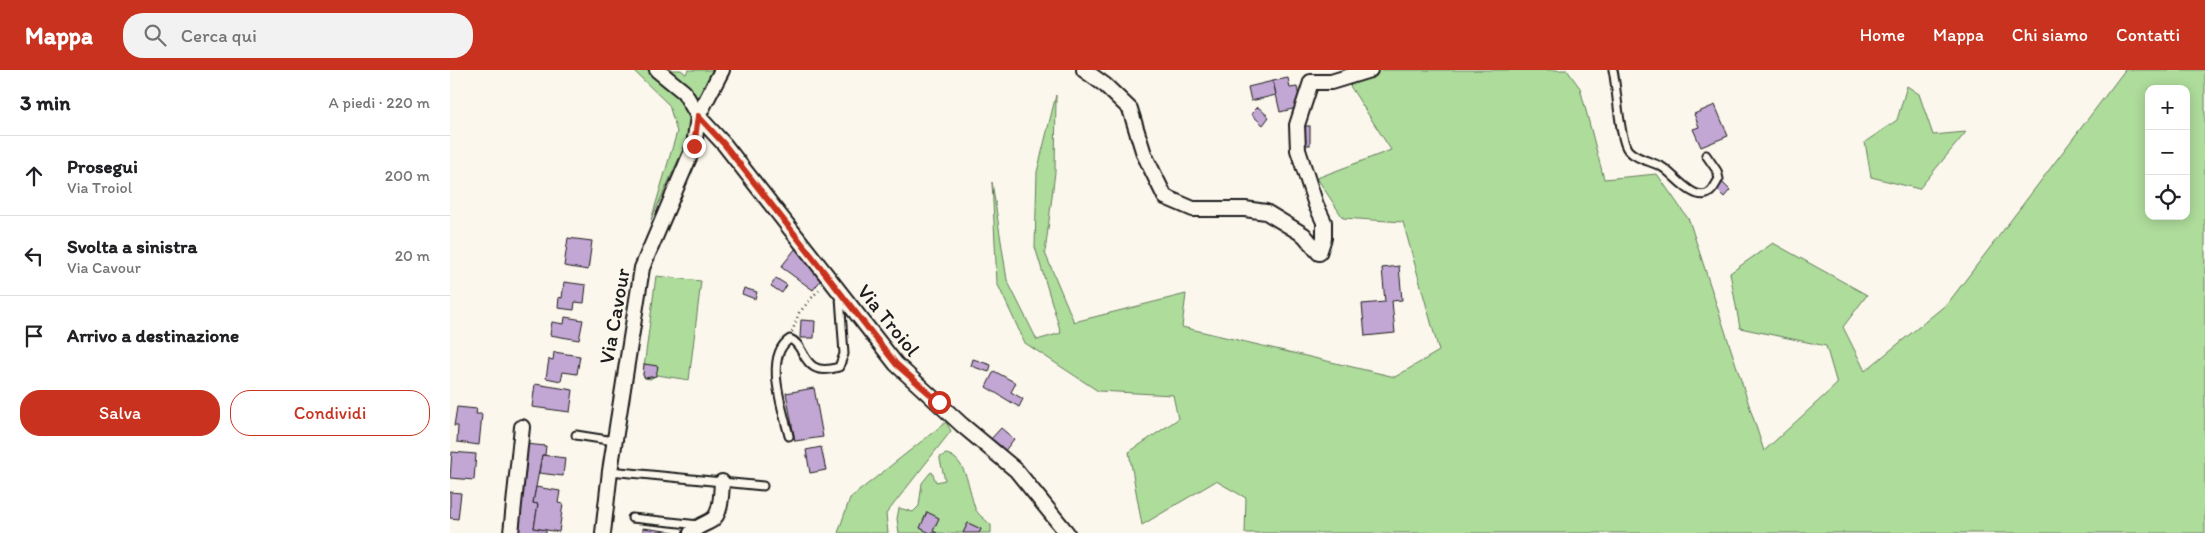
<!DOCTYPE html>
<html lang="it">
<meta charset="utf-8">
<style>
:root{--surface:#fff;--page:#f2f2f2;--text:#202124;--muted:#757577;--line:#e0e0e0;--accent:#c8321e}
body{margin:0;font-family:Itim,sans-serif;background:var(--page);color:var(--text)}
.controls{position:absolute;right:15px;top:15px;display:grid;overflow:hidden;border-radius:10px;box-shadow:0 2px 12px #0003}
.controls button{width:45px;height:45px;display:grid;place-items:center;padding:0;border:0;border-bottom:1px solid var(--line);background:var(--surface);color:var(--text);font:25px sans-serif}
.stop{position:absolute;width:15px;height:15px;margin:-11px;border:4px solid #c8321e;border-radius:50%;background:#fff}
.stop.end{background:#c8321e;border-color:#fff;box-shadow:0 1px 5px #0008}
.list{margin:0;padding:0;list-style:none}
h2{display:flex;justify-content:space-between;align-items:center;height:65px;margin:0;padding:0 20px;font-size:21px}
h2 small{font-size:16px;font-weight:400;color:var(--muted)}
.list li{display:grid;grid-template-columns:32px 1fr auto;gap:15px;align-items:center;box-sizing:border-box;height:80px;padding:0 20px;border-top:1px solid var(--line)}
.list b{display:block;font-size:19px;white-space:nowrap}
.list p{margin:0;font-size:16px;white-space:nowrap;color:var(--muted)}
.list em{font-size:16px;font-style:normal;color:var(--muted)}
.actions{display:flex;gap:10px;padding:15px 20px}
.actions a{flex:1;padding:11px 0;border:1px solid var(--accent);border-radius:20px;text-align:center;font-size:18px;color:var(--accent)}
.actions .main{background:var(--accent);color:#fff}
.icon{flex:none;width:28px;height:28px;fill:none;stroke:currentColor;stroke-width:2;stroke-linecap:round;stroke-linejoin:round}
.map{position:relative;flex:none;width:1755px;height:463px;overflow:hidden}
header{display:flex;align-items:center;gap:30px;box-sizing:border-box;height:70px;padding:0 25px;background:var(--accent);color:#fff}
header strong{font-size:24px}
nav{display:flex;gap:28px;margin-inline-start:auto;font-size:18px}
.search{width:350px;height:45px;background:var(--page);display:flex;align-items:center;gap:12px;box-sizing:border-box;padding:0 18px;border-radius:20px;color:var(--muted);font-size:19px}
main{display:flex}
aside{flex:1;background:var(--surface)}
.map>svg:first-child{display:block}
</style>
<header>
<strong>Mappa</strong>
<div class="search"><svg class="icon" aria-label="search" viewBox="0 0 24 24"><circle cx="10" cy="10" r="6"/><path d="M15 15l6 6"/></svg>Cerca qui</div>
<nav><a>Home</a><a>Mappa</a><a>Chi siamo</a><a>Contatti</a></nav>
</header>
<main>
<aside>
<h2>3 min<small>A piedi · 220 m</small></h2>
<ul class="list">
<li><svg class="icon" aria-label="ahead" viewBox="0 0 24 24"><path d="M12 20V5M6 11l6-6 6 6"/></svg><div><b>Prosegui</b><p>Via Troiol</p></div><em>200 m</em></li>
<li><svg class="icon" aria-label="left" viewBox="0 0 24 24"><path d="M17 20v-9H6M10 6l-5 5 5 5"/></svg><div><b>Svolta a sinistra</b><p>Via Cavour</p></div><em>20 m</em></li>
<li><svg class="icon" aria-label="arrive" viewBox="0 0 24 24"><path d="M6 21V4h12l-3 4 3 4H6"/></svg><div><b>Arrivo a destinazione</b></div></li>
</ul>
<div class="actions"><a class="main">Salva</a><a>Condividi</a></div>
</aside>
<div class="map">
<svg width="1755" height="463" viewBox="0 0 1755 463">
<rect width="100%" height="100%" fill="#fbf7ec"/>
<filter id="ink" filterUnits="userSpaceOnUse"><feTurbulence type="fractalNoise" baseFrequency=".02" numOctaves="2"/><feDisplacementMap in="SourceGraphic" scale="10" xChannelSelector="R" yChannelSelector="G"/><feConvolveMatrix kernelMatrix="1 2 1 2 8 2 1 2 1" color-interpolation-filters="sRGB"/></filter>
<g filter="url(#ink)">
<g fill="#aedc9b" stroke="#657c5c" fill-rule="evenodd">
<polygon points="183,0 231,0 236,4 238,0 269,0 201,150 227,62 219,35"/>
<path d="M900,0H1117L1130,18L1154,109L1207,104L1239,150L1314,381L1387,314L1376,276L1290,258L1280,203L1323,173L1417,225L1393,257L1415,301L1498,233L1675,0H1755V463H795L796,428L766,411L692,455L679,382L728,349L723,325L648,321L575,273L547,213L542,112L557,210L587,270L611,263L585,177L587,102L606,25L605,102L595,183L624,252L736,224L732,257L945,307L989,281L953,152L893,148L867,108L941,80L893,5ZM1699,19H1736V146H1699Z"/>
<polygon points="1457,16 1469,24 1483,65 1516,62 1469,119 1421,107 1415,72 1447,50"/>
<polygon points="206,206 251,211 239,310 207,305 200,309 195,308 193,305"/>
<polygon points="496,352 501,361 436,444 438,463 388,463 400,428"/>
<path d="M496,384C517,388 519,422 525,438C527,444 536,450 541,455V463H529L531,459L518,453L513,463H487L483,461L489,448L478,443L470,458L480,463H449L447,449L449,438L463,442L469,436L472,413L480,403L482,402L486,412L495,410L490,390V387Z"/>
</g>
<g fill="#c2a6d4" stroke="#1c1c1c">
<polygon points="838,8 840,18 847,17 851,37 830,42 823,11"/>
<polygon points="823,11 826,25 801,31 798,17"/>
<polygon points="1265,35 1278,66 1251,77 1243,59 1249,57 1244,44"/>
<polygon points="808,37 819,47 813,55 801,44"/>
<rect x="853" y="56" width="7" height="19"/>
<polygon points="1272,112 1280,120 1274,127 1266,119"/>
<polygon points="118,168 142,171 138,200 114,196"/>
<polygon points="346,178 361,188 357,194 374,206 363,220 331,197"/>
<polygon points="949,196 952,230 942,231 945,263 915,266 912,234 935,232 932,198"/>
<polygon points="326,208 337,215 332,223 321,216"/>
<polygon points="114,212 136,215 134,233 125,232 124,240 108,238 109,227 112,228"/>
<polygon points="294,218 307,222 305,229 292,224"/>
<polygon points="115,247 133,250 129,270 100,265 102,252 114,254"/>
<polygon points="351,250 365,251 364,268 350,268"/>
<polygon points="104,282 130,286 127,304 113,302 111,311 96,308 99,289 103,290"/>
<polygon points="523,289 541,295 539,302 521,296"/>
<polygon points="194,294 208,296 206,306 195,308 193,305"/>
<polygon points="544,301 566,313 561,322 573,329 569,337 536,317"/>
<polygon points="85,314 123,320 120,342 82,337"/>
<polygon points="364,318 373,367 345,371 336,323"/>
<polygon points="7,337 27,339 26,344 32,344 29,375 7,372 8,356 4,356"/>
<polygon points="551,358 564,369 554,382 540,370"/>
<polygon points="75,374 96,376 95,385 92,385 83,433 88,434 84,458 96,460 96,463 64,463"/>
<polygon points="371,377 376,400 360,403 356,380"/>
<polygon points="2,382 26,384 24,410 0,408"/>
<polygon points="92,385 115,388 113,406 89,403"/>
<polygon points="86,417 110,421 108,433 113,434 109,462 84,458 88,434 83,433"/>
<polygon points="0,422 11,423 8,449 0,448"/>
<polygon points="477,442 489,448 483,461 487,463 480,463 470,458"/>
<polygon points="518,453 531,459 529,463 513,463"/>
<polygon points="193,458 224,462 223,463 193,463"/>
</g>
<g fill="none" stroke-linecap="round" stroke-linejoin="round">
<g stroke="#1c1c1c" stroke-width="11">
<g id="lane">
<path d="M1163,0C1167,17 1169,69 1178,80C1187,90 1202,91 1212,97C1224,104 1245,134 1260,122C1264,119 1266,113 1269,109L1267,101L1256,85"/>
<polyline points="126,365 164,371"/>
<path d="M339,366C333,340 313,286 340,269C357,275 351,309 389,297L394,284L390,227"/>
<polyline points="160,401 313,416"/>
<polyline points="182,448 249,455"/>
</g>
</g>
<g stroke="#1c1c1c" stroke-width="18">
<g id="street">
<polyline points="207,0 234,22 248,46 274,74 446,294 512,355 566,400 617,463"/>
<polyline points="634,0 655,15 680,39 694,84 715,127 743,139 795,139 816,142 854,165 869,183 874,168 874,152 866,135 848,80 847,55 861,12 881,12 920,0"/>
<polyline points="61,463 72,357"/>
<polyline points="153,463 160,401 192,198 244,76 248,46 272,0"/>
<path d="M241,463C247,456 254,455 262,450C272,443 271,423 272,412"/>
</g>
</g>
<polyline stroke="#1c1c1c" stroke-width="2.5" stroke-dasharray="1 4" stroke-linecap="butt" points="342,262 349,243 371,217"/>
<use href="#lane" stroke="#fbf7ec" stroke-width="7"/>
<use href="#street" stroke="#fbf7ec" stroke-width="14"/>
</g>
</g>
<g fill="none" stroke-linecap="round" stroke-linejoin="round" filter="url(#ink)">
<polyline stroke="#c8321e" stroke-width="6" points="244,76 248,46 274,74 446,294 489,332"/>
</g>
<g text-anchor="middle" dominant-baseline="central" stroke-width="4" stroke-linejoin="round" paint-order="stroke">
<g font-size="21" fill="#1c1c1c" stroke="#fbf7ec">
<text transform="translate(164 246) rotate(-80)">Via Cavour</text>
<text transform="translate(439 250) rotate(51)">Via Troiol</text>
</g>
</g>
</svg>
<div class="controls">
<button>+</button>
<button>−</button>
<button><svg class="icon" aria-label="locate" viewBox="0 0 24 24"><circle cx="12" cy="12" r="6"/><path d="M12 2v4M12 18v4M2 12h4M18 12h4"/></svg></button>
</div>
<div class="stop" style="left:489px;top:332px"></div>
<div class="stop end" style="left:244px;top:76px"></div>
</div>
</main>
